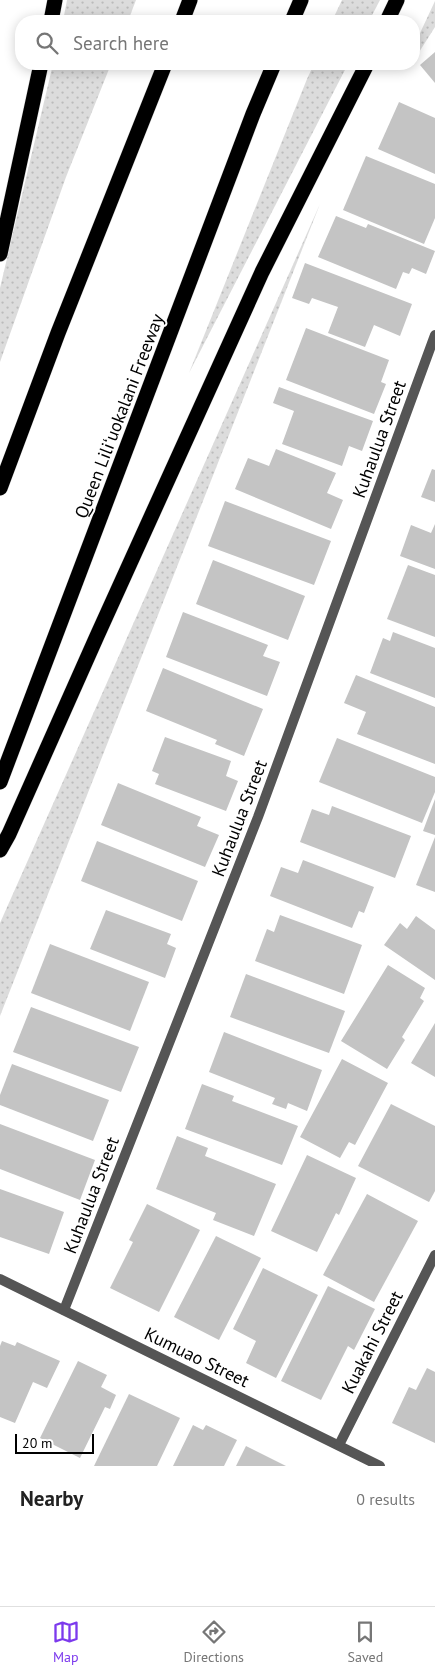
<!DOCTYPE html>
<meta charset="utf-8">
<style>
:root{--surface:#fff;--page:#f6f6f6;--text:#222;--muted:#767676;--line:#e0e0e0;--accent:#7c3aed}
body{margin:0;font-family:"PT Sans",sans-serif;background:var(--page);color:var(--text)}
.scale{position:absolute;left:15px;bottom:12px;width:79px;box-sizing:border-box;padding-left:5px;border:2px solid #000;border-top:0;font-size:14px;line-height:18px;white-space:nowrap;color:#000;-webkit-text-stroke:4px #fff;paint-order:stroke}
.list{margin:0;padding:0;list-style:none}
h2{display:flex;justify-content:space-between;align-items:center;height:65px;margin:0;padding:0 20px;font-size:21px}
h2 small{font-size:16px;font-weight:400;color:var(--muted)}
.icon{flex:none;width:28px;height:28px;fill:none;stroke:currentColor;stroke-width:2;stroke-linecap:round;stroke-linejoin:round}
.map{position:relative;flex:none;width:435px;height:1466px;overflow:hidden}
.search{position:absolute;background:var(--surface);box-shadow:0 2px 12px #0003;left:15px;right:15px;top:15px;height:55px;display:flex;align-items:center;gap:12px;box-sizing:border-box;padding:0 18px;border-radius:20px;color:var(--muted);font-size:19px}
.sheet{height:140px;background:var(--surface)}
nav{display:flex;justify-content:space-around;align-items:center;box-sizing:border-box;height:70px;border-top:1px solid var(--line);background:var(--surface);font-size:14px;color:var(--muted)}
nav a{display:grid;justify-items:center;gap:2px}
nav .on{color:var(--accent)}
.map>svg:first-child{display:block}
</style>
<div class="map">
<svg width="435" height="1466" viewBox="0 0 435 1466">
<defs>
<pattern id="grass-dots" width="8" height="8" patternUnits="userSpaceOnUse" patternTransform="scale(1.25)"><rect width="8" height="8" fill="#dcdcdc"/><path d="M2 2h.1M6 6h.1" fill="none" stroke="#bbb" stroke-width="1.8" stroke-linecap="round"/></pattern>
</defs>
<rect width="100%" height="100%" fill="#fff"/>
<g fill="url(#grass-dots)">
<polygon points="67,0 136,0 128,21 63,21"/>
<polygon points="342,0 380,0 369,21 332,21"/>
<polygon points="435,1 435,27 414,60 414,46"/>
<polygon points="53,64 111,64 66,177 0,362 0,288"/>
<polygon points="314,64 348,64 189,373 307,79"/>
<polygon points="320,204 0,1016 0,923"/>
</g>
<g fill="#c4c4c4">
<polygon points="435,52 435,83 420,65"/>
<polygon points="399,102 435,118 435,174 378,149"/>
<polygon points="366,156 435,184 435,218 424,244 343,210"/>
<polygon points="336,216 366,228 368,224 435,251 426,274 412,268 409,274 403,272 396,289 318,257"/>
<polygon points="305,263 412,304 400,336 374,325 365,347 328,333 338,307 312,298 309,304 292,298"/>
<polygon points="306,328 389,360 381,382 386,384 374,414 286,380"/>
<polygon points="279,387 373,421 362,451 349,446 342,466 282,444 294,411 273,403"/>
<polygon points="276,449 336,473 327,493 343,500 331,529 235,489 248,458 269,466"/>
<polygon points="432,469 435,470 435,502 421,497"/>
<polygon points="225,501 331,541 314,585 208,546"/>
<polygon points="435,524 435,569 400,556 411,525 431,533"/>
<polygon points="213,560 305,596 288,640 196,604"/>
<polygon points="408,565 435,575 435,637 387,619"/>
<polygon points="183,612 268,645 263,656 280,662 267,696 166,657"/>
<polygon points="393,632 435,648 435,698 370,673 383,638 390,641"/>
<polygon points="163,668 263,709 244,756 215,744 217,740 146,711"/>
<polygon points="356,675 435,707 435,764 357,734 366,712 344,703"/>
<polygon points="165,737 231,761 226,776 238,781 226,811 155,784 159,774 152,771"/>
<polygon points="337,738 435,777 435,792 422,823 319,782"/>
<polygon points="118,783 201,817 197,826 219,835 205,867 101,825"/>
<polygon points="435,799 435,835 423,831"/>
<polygon points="332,806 411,836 395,878 300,842 312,809 329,815"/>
<polygon points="435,837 435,892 416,885"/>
<polygon points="97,841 198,881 182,921 81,881"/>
<polygon points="303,860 374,887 364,913 359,911 352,928 270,896 281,867 298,873"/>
<polygon points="106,910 171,934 167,944 176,948 165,978 90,949"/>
<polygon points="280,915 362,945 344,994 255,961 267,929 274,932"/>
<polygon points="416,916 435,930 435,980 384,945 400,923 407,929"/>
<polygon points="50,944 149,982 130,1031 31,993"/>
<polygon points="388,965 425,988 420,998 424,1001 402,1037 405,1040 387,1069 341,1041"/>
<polygon points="246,974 345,1011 329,1053 230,1017"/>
<polygon points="31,1007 139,1047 121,1092 13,1052"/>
<polygon points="435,1023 435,1077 411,1063"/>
<polygon points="224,1032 322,1070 307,1111 288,1103 286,1109 272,1104 275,1098 209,1072"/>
<polygon points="342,1059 388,1083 355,1145 349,1142 340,1158 300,1137"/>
<polygon points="12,1064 109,1100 93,1141 0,1105 0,1095"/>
<polygon points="202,1084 234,1096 232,1101 298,1126 282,1165 185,1129"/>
<polygon points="391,1104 435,1126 435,1191 429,1202 358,1166"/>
<polygon points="0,1124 95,1160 80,1200 0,1169"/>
<polygon points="177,1136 208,1148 205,1156 276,1184 254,1236 213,1220 216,1213 156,1189"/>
<polygon points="307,1155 356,1178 339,1215 336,1213 317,1252 271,1231"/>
<polygon points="0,1189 64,1212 49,1254 0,1237"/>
<polygon points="367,1194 418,1221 374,1302 323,1275"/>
<polygon points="147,1204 200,1230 159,1312 110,1288 133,1242 129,1240"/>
<polygon points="216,1236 261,1258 219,1340 174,1317"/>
<polygon points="263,1268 318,1295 276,1378 246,1363 256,1341 233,1329"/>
<polygon points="328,1286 375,1309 354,1350 348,1346 321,1400 281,1381"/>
<polygon points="2,1341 15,1346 17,1342 60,1361 47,1388 33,1382 15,1423 0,1417 0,1346"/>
<polygon points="78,1361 107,1375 101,1387 116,1395 110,1409 105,1407 80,1458 40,1438"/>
<polygon points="427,1368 435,1372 435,1443 392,1423 409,1387 416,1390"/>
<polygon points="129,1394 180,1418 157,1466 94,1466"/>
<polygon points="193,1425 203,1430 206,1425 237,1440 224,1466 173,1466"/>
<polygon points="246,1446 286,1466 236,1466"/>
</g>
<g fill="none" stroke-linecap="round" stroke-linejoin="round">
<g stroke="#dbdbdb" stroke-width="16">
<g id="highway">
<polyline points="51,21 55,0"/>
<polyline points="182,21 190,0"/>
<polyline points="292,21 301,0"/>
<polyline points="387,21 397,0"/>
<polyline points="0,254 41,64"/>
<polyline points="0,488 58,333 165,64"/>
<polyline points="0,782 253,114 274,64"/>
<polyline points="0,850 9,834 97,636 262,272 367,64"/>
</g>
</g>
<g stroke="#555" stroke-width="10">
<polyline points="0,1279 380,1466"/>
<polyline points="64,1310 258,817 435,335"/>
<polyline points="339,1445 435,1255"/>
</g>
<use href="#highway" stroke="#000" stroke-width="15"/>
</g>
<g text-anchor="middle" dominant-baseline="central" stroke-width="4" stroke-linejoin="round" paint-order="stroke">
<g font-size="18" fill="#000" stroke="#fff">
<text transform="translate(119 416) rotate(-69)">Queen Liliʻuokalani Freeway</text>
<text transform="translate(379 439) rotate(-70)">Kuhaulua Street</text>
<text transform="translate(239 818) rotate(-69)">Kuhaulua Street</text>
<text transform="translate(91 1195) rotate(-69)">Kuhaulua Street</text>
<text transform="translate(372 1342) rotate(-63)">Kuakahi Street</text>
<text transform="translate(197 1357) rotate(26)">Kumuao Street</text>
</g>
</g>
</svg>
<div class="scale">20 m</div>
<div class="search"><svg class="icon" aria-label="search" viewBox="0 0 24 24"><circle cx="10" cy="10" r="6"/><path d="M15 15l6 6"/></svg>Search here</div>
</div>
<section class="sheet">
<h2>Nearby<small>0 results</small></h2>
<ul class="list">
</ul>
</section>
<nav>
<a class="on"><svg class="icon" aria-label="map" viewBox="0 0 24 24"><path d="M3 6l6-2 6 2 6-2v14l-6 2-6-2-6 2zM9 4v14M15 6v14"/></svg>Map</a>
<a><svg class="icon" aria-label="directions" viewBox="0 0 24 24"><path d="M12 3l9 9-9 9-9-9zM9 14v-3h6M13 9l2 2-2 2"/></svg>Directions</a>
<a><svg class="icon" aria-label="saved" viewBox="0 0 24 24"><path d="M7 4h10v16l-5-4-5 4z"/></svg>Saved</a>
</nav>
